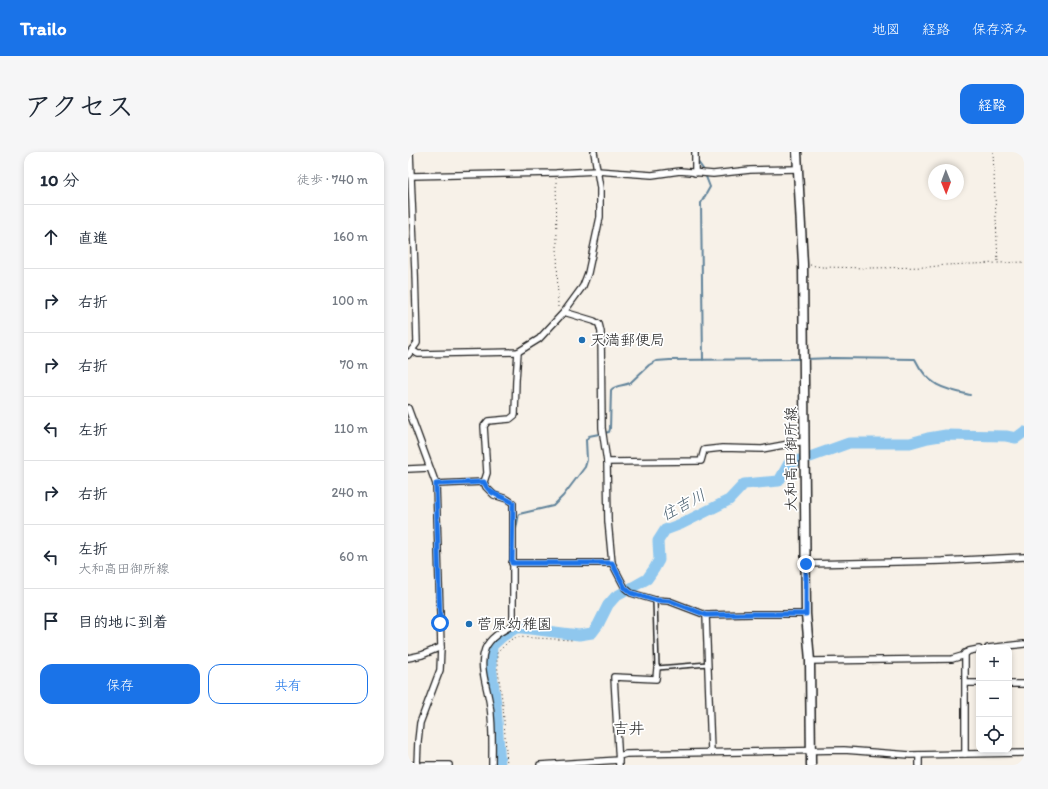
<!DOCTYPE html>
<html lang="ja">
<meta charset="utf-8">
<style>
:root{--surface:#fff;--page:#f6f6f7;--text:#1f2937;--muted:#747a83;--line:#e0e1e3;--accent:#1a73e8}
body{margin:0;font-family:Itim,"Klee One",sans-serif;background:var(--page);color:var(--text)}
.controls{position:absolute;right:12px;bottom:12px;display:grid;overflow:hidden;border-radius:8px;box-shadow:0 2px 6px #0003}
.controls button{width:36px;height:36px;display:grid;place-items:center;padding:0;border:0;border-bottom:1px solid var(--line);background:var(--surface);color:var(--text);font:20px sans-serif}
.compass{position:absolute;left:520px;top:12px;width:36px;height:36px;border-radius:50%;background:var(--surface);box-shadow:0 2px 6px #0003;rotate:179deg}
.stop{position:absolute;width:12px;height:12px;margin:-9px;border:3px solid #1a73e8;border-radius:50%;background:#fff}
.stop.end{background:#1a73e8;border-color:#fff;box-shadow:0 1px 4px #0008}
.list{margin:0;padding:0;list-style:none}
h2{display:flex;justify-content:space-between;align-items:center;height:52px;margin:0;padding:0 16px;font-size:17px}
h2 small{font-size:13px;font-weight:400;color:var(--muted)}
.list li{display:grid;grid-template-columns:26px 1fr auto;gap:12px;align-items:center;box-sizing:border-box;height:64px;padding:0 16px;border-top:1px solid var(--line)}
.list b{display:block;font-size:15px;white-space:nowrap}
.list p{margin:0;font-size:13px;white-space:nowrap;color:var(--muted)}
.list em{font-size:13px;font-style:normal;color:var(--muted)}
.actions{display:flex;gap:8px;padding:12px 16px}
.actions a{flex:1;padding:9px 0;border:1px solid var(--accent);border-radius:12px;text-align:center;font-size:14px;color:var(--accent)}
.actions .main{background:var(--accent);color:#fff}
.icon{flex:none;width:22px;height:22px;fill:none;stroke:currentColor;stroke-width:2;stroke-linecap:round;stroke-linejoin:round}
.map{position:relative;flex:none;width:616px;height:613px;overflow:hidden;border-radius:12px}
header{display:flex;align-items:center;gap:24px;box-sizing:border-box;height:56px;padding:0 20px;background:var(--accent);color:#fff}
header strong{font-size:19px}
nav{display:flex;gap:22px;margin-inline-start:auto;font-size:14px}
.intro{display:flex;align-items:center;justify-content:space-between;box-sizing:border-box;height:96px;padding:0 24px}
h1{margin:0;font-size:28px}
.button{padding:10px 18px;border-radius:12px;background:var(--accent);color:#fff;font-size:14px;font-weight:700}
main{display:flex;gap:24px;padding:0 24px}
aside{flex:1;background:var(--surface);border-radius:12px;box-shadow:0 2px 6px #0003}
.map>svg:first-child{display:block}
</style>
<header>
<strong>Trailo</strong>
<nav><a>地図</a><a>経路</a><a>保存済み</a></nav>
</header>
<div class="intro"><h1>アクセス</h1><a class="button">経路</a></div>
<main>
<aside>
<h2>10 分<small>徒歩 · 740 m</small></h2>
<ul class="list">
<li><svg class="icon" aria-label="ahead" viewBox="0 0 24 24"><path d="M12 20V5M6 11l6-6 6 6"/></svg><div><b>直進</b></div><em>160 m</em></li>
<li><svg class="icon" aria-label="right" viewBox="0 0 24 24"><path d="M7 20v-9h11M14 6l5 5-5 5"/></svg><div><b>右折</b></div><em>100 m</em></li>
<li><svg class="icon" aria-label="right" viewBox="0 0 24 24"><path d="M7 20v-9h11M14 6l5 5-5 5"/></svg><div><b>右折</b></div><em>70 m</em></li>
<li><svg class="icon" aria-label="left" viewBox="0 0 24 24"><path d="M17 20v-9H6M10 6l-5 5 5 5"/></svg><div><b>左折</b></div><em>110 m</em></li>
<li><svg class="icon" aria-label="right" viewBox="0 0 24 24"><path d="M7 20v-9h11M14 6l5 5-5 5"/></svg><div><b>右折</b></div><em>240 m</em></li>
<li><svg class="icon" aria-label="left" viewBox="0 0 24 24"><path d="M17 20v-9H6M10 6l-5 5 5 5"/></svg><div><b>左折</b><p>大和高田御所線</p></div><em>60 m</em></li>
<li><svg class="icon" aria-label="arrive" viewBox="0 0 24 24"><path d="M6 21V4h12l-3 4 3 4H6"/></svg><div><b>目的地に到着</b></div></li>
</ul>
<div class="actions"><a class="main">保存</a><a>共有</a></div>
</aside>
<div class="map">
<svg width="616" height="613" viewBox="0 0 616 613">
<rect width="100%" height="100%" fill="#f7f1e8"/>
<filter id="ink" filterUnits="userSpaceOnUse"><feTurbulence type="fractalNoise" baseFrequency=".025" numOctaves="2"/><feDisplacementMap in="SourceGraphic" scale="8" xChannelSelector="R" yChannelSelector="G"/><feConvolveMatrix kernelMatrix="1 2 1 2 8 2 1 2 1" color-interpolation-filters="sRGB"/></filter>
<g filter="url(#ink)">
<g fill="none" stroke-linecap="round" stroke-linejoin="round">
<g stroke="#61839a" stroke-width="2">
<polyline points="290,0 290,10 295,17 302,35 293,51 295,208"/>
<path d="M398,207L425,206L507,207C520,234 535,237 562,243"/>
<path d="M108,377L111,362L145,354L155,344L177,315L179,308L178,288L181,284L201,280L202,277L203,238C207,233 216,234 222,231L241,213L248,209L262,208L394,207"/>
<polyline points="108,457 108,476"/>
</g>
<polyline stroke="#8fc7ee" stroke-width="11" points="92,613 88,553 83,513 84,494 95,484 108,476 114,476 171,483 184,481 190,473 200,453 207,445 239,427 246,417 251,408 250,389 257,378 273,372 321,348 336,332 371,329 381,311 402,305 441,291 502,291 520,286 538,283 598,284 608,286 616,280"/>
<g stroke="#1c1c1c" stroke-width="6">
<polyline id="lane" points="247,448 249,516 300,512"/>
</g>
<g stroke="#1c1c1c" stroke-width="8">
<g id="street">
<polyline points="287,0 287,21"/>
<polyline points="3,24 148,21 189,19 244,23 272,19 305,22 342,18 390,17"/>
<polyline points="156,160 186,169 191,172 193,180 194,276 199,310 200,369 204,411 217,436 223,441 247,448 261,449 298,463 345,462 398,462"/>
<polyline points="4,198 10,202 110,200 131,187 156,160 175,134 180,121 192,65 192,36 186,0"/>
<polyline points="0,203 9,191 7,119 2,0"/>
<polyline points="0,256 28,332 33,495 32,518 12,571 10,589 9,613"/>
<polyline points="199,310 293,309 296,298 314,296 354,297 397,289"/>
<polyline points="0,317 21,316"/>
<polyline points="28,332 76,330"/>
<polyline points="104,411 204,411"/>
<polyline points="398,412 534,409 616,405"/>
<polyline points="298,463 303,600"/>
<polyline points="580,496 616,492"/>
<polyline points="0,506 14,503 33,495"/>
<polyline points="402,509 544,507 554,504 561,499 571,497"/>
<polyline points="558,531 571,531"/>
<polyline points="601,532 616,532"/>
<polyline points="557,602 557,501"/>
<polyline points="211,604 218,602 436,598 502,603 616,601"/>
<polyline points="0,613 6,613"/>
<polyline points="15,613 41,613"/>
<path d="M84,613C84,594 85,574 82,554C80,536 70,515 77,497C82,485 94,479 105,473V351L99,347L86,343L78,335L76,330L79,321L76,274L80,269L102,267L107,263L108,228L110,200"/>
<polyline points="132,613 211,608"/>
<polyline points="211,613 206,525 248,527 249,516"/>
<polyline points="511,613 511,603"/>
</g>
</g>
<g stroke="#1c1c1c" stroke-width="11">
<polyline id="secondary" points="389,0 395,112 398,462 402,509 403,613"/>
</g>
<g stroke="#1c1c1c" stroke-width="1" stroke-dasharray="1 3" stroke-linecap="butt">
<polyline points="585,0 590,111"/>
<polyline points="148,26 150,157"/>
<polyline points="402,113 414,115 462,116 521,115 538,113 616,110"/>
<polyline points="99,613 95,554 89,512 89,501 102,488 109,485 164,488"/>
</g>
<use href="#lane" stroke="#fff" stroke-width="3"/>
<use href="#street" stroke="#fff" stroke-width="5.5"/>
<use href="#secondary" stroke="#fff" stroke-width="8"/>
</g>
</g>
<g fill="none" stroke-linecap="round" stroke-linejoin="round" filter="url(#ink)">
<path stroke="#1a73e8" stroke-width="5" d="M32,471L28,332L76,330C81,344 94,343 105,351L104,411H204L217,436L223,441L247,448L262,449L298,463L345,462H398V412"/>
</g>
<g fill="#1f6fb2" stroke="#fff" stroke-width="1.5">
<circle cx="174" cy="188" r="4"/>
<circle cx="61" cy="472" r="4"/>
</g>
<g text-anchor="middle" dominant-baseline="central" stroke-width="3.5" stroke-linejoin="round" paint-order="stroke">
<g font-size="15" fill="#1c1c1c" stroke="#fff" text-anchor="start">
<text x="182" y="188">天満郵便局</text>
<text x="69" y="472">菅原幼稚園</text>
</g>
<g font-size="15" fill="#1c1c1c" stroke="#fff">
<text transform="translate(383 307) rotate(-90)">大和高田御所線</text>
</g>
<g font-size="16" font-style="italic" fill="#4a6070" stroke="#fff">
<text transform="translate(275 353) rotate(-28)">住吉川</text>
</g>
<g font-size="16" fill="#1c1c1c" stroke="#fff">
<text x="221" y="576">吉井</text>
</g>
</g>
</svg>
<div class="controls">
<button>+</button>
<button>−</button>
<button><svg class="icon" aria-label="locate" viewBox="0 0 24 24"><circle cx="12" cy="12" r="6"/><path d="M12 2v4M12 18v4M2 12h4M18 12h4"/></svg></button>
</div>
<svg class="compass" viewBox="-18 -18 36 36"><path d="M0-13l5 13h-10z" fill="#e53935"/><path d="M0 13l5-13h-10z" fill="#747a83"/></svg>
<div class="stop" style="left:32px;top:471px"></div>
<div class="stop end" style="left:398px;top:412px"></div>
</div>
</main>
